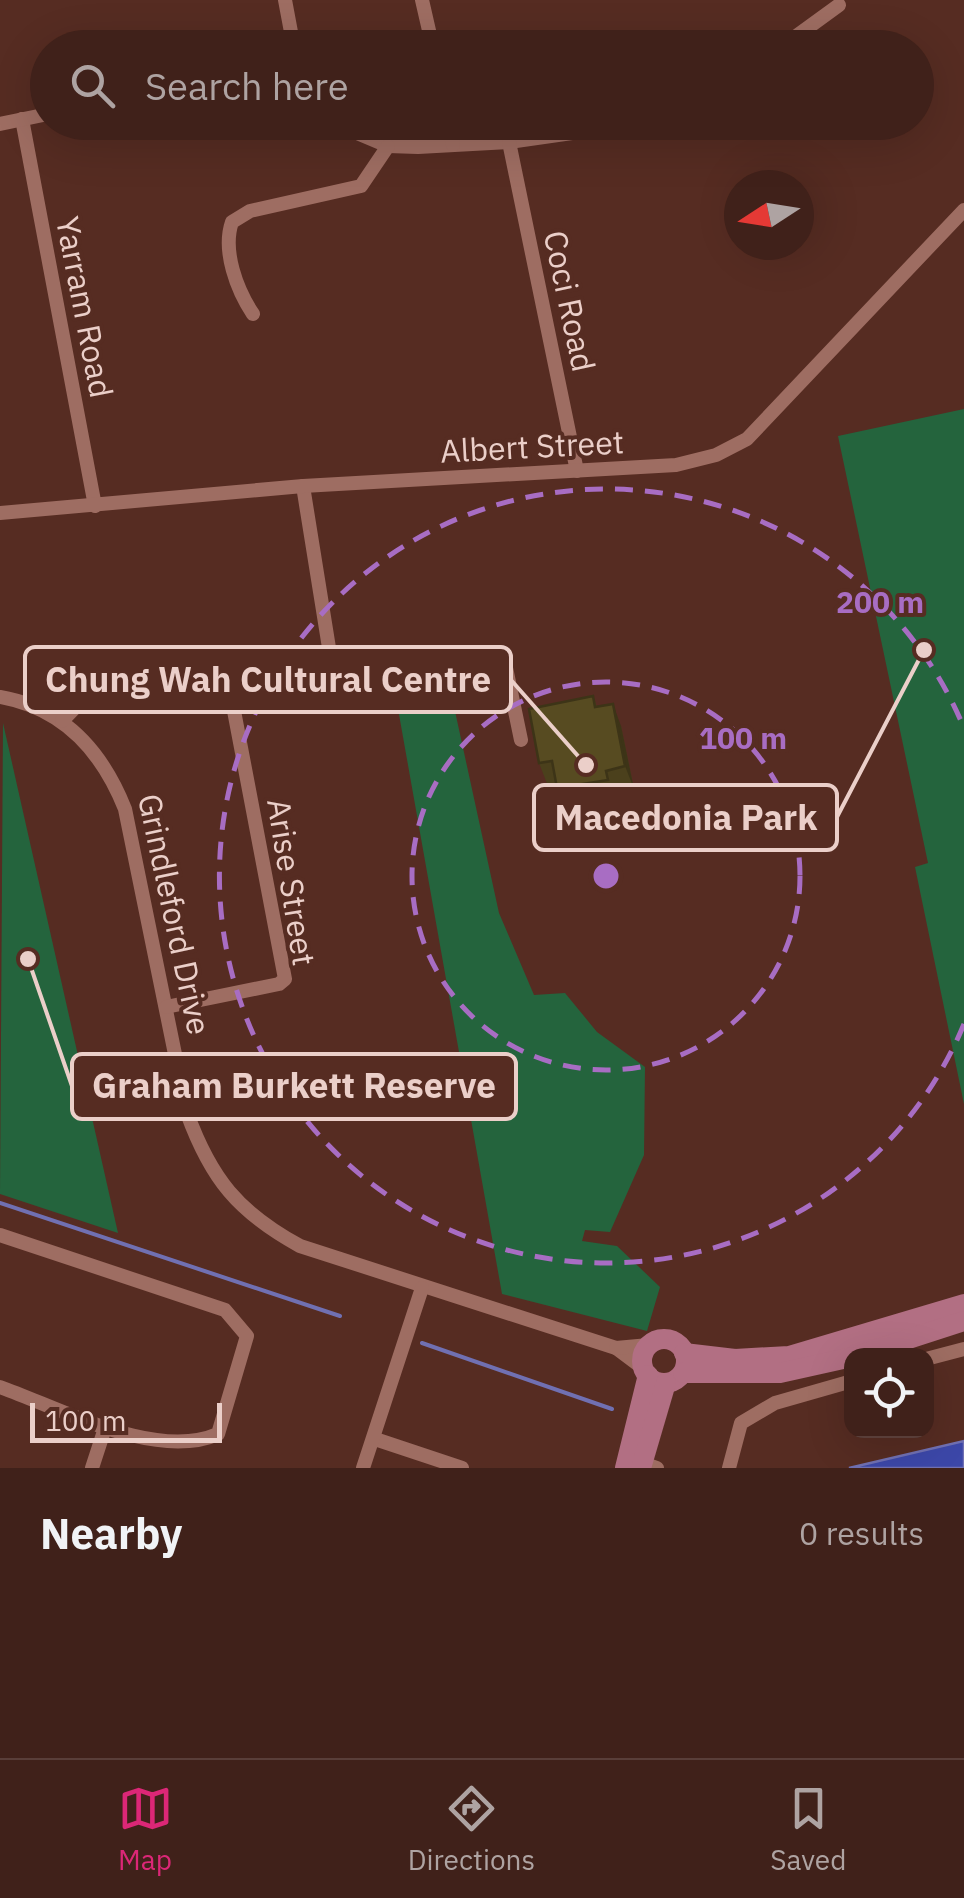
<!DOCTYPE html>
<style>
:root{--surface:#40211a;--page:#4b2e27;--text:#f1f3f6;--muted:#aea3a2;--line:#593e39;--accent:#db2777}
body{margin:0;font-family:"IBM Plex Sans",sans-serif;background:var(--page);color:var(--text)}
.controls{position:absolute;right:30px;bottom:30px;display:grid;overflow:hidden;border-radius:20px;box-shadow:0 10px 40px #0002}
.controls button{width:90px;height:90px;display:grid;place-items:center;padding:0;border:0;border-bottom:2px solid var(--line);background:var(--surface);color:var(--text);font:50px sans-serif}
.compass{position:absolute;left:724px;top:170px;width:90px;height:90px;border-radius:50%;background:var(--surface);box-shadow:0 10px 40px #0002;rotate:258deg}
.scale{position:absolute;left:30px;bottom:25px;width:192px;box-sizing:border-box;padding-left:10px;border:5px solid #ebcfc9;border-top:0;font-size:28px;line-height:35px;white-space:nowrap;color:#ebcfc9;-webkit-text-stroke:8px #562c22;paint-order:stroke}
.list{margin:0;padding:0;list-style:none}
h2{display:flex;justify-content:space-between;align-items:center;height:130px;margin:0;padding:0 40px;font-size:42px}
h2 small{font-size:32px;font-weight:400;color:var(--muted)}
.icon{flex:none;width:55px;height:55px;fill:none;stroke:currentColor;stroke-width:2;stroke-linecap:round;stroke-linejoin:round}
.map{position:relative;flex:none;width:964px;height:1468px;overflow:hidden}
.search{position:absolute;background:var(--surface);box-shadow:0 10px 40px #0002;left:30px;right:30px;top:30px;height:110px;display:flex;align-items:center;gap:25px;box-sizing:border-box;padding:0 35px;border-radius:55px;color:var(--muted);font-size:38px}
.sheet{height:290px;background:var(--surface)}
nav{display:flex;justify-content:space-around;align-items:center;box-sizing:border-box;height:140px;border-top:2px solid var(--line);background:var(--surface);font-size:28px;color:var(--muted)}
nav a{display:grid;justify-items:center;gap:5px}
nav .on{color:var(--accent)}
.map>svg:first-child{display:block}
</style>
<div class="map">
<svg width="964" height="1468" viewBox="0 0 964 1468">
<rect width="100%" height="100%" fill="#562c22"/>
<g fill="#24643d">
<polygon points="964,409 964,1104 915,867 928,863 838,436"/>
<polygon points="392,675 448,679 499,913 534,995 565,993 597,1032 645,1067 644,1155 610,1232 585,1230 582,1241 617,1246 660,1287 647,1331 502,1294"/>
<polygon points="3,723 118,1233 0,1194"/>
</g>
<polygon fill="#3c47a8" stroke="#7070b2" stroke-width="2.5" points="964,1441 964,1468 849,1468"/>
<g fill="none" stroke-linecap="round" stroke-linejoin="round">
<g stroke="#7070b2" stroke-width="4">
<polyline points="0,1203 340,1316"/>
<polyline points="422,1343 612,1409"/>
</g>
<g stroke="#9e6d62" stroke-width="14">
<polyline points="285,0 294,48"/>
<polyline points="422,0 433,48"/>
<polyline points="780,48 839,5"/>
<polyline points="22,119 95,506"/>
<polyline points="331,122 388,146 418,147 509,142 649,122"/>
<polyline points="448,122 453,145"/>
<polyline points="0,124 48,114"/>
<polyline points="509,142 577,471"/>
<path d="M253,314C237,290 222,251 232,222L250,211L361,186L388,146"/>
<polyline points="303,486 330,654"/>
<polyline points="0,513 303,486 676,465 716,455 747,439 964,210"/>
<polyline points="330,654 365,667 494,656 505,663 521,740"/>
<path d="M0,697C63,708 102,751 125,809L187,1113C211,1179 238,1212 300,1246L616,1348L644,1369"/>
<polyline points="62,721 98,684 303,669 330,654"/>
<polyline points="166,1007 279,984 285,979 227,674"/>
<path d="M0,1235L225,1310L247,1336L218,1434C156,1461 62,1409 0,1387"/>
<polyline points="616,1348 649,1345"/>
<polyline points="926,1359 964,1349"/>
<polyline points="375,1439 462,1468"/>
<polyline points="643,1463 657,1468"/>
<polyline points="92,1468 106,1425"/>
<polyline points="363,1468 422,1288"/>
<polyline points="729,1468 741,1423 775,1403 852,1381"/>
</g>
<g stroke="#b26f83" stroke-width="20">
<circle cx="664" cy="1361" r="22"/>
<polyline points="684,1353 735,1359 789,1356 964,1304"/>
<polyline points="856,1356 964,1321"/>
<polyline points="683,1373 780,1373 852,1357"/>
<polyline points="625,1468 648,1375"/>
<polyline points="641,1468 666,1383"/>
</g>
</g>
<polygon fill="#4b401c" points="593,696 597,707 621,726 634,789 614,794 616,802 565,811 556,784 548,786 539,763"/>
<polygon fill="#3d3417" points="613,704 621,726 634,789 625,766"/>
<polygon fill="#574b21" stroke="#3d3417" stroke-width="2.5" points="593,696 595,707 613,704 625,766 606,771 608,780 557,788 552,761 539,763 529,709"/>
<g fill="none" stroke="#a86dc3" stroke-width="5" stroke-dasharray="18 12">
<circle cx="606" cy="876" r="194"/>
<path d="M964 1024A387 387 0 1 1 964 728"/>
</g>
<g text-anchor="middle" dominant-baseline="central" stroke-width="8" stroke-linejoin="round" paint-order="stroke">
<g font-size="32" fill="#ebcfc9" stroke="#562c22">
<text transform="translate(570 301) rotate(78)">Coci Road</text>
<text transform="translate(85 307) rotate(79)">Yarram Road</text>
<text transform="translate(532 446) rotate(-3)">Albert Street</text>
<text transform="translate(292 882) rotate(81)">Arise Street</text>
<text transform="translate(175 914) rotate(78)">Grindleford Drive</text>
</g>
</g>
<circle cx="606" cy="876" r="15" fill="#a86dc3" stroke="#562c22" stroke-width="5"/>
<g font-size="30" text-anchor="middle" font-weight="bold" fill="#a86dc3" stroke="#562c22" stroke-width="8" stroke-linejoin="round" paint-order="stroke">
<text x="880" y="613">200 m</text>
<text x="743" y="749">100 m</text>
</g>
<path fill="none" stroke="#ebcfc9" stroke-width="4" d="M586 765L511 680M924 650L837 817M28 959L72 1086"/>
<g fill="#ebcfc9" stroke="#562c22" stroke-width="4">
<circle cx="586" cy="765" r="10"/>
<circle cx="924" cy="650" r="10"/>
<circle cx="28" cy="959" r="10"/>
</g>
<g fill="#562c22" stroke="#ebcfc9" stroke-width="4">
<rect x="25" y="647" width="486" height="65" rx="10"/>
<rect x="534" y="785" width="303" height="65" rx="10"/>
<rect x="72" y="1054" width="444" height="65" rx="10"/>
</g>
<g font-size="35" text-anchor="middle" font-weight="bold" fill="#ebcfc9">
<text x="268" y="692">Chung Wah Cultural Centre</text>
<text x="686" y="830">Macedonia Park</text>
<text x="294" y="1098">Graham Burkett Reserve</text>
</g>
</svg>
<div class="controls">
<button><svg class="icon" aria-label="locate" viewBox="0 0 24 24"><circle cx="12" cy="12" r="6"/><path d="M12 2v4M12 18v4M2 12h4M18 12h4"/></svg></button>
</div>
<svg class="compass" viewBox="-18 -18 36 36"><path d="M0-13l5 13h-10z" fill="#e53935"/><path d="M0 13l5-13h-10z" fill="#aea3a2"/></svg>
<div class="scale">100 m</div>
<div class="search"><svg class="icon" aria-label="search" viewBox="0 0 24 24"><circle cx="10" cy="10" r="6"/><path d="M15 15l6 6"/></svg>Search here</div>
</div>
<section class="sheet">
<h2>Nearby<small>0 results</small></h2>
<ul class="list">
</ul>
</section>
<nav>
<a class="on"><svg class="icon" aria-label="map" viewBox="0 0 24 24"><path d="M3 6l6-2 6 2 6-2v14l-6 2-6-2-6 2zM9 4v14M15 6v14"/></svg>Map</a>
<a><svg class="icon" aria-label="directions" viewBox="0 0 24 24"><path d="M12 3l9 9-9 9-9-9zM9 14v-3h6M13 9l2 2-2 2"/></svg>Directions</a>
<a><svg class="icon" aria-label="saved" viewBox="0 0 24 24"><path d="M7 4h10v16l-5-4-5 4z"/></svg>Saved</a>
</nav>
